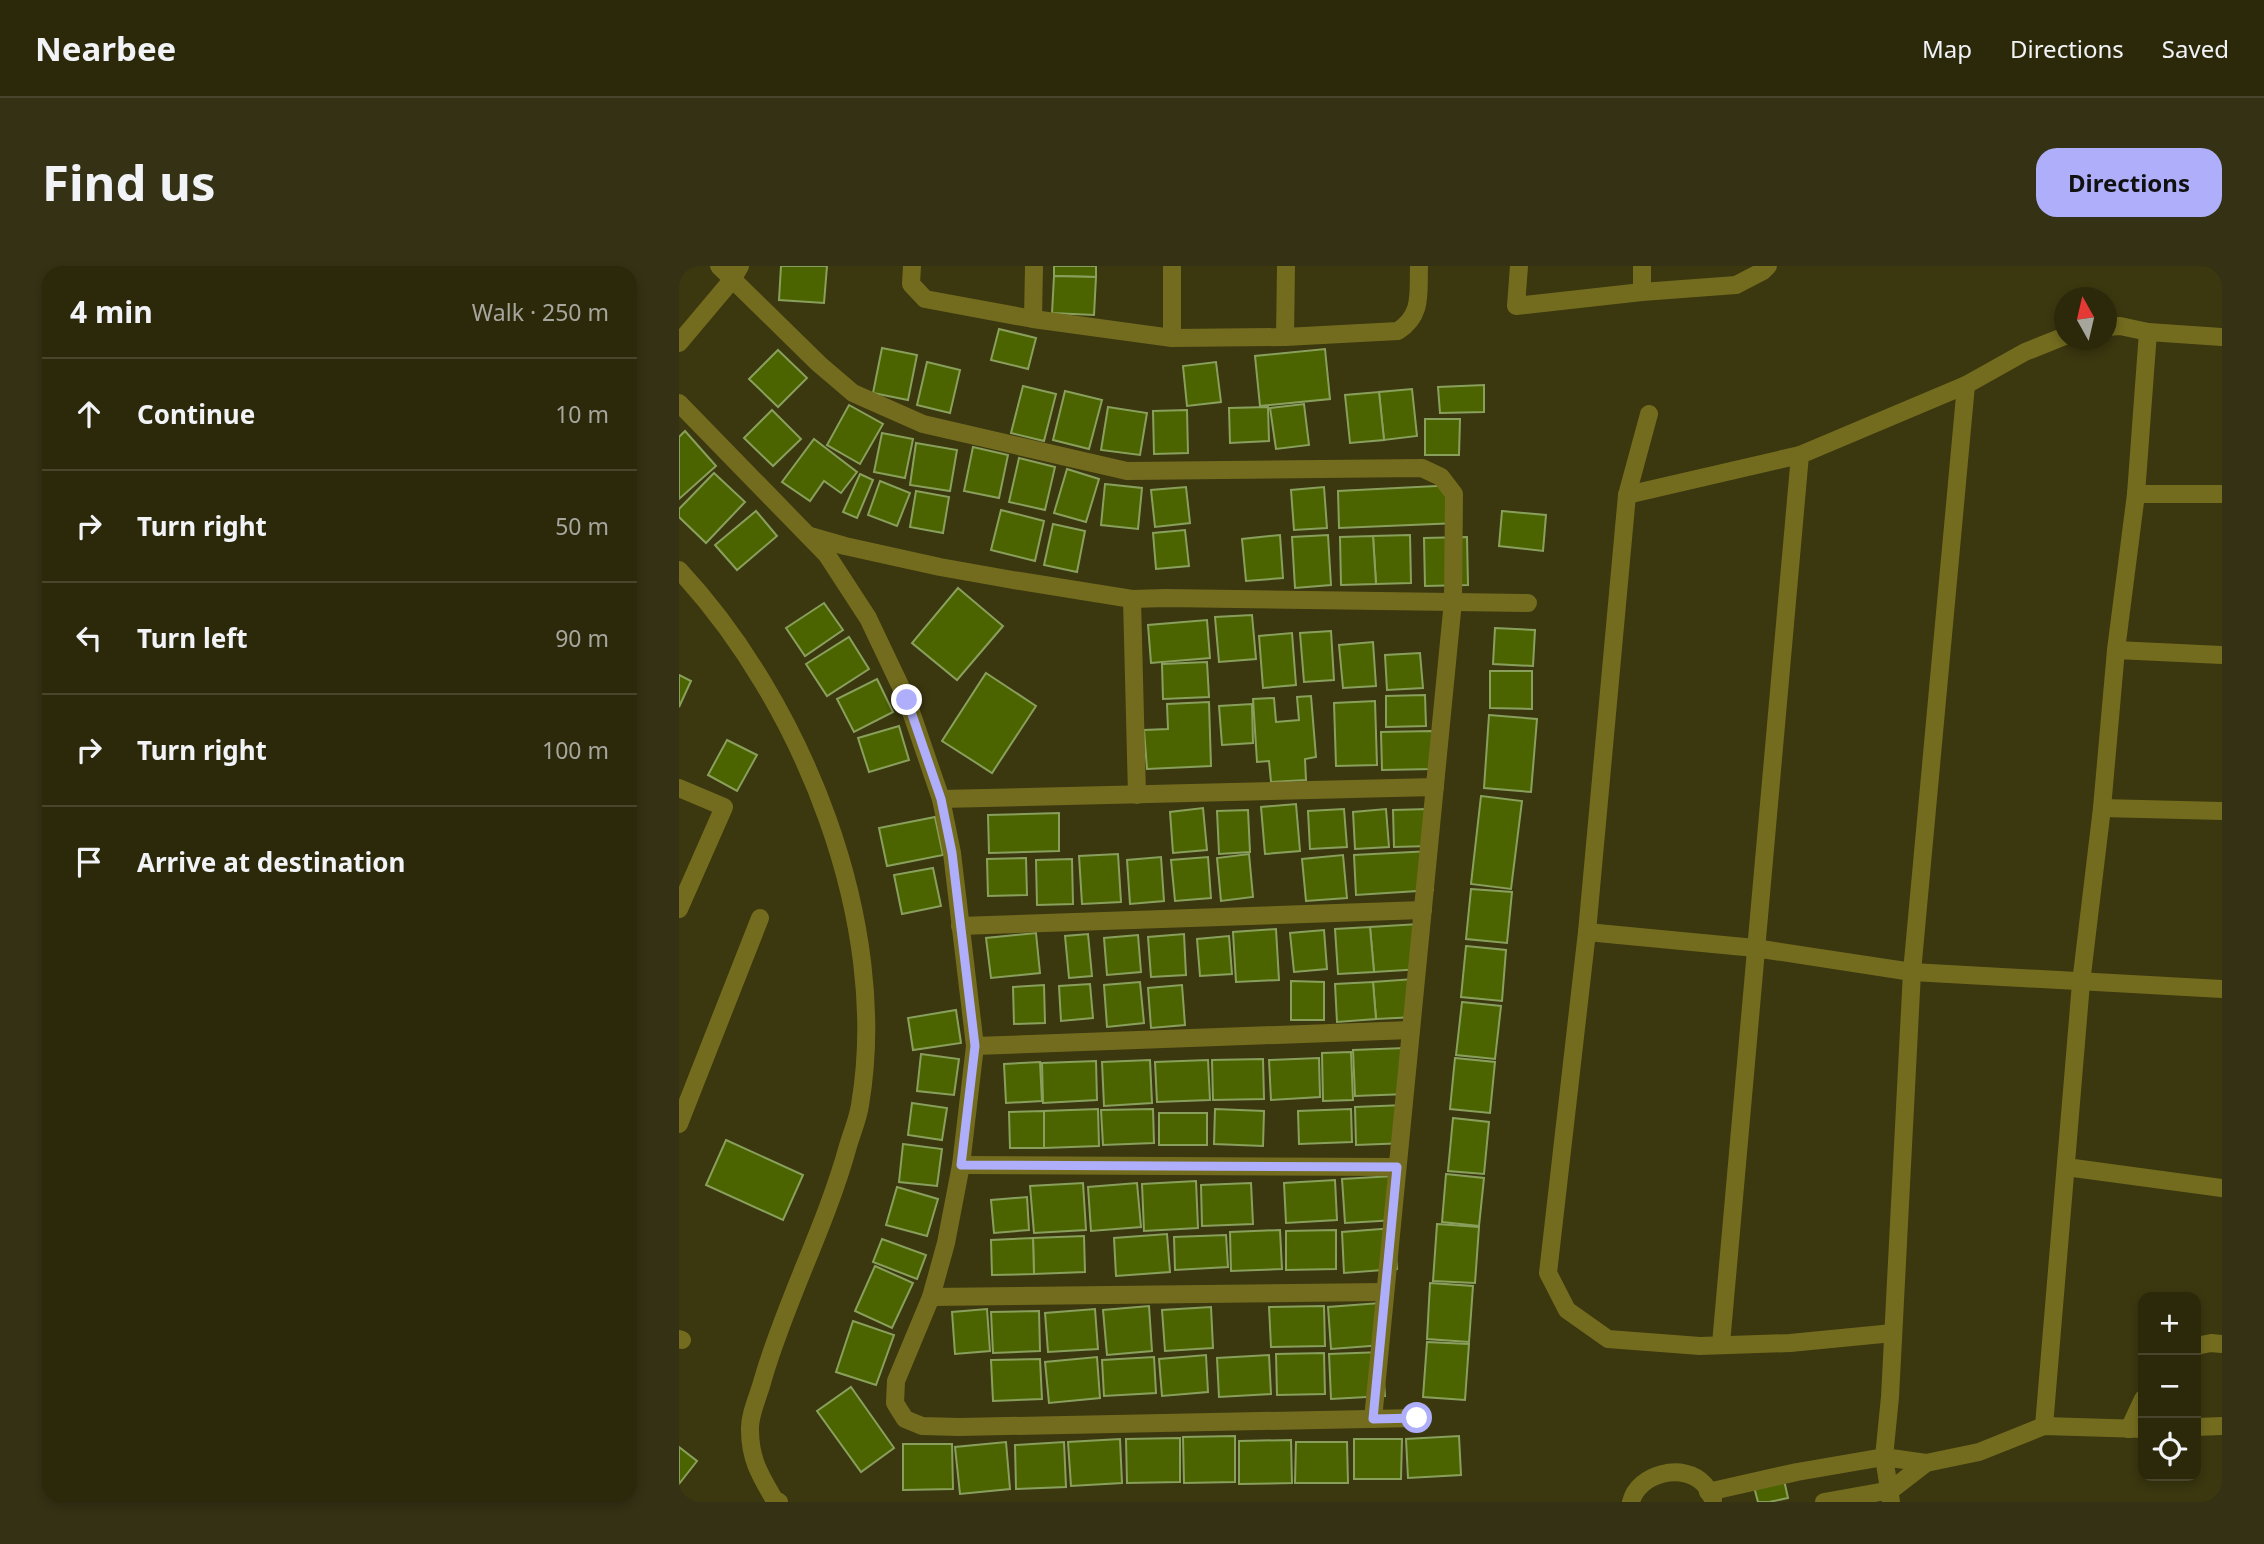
<!DOCTYPE html>
<meta charset="utf-8">
<style>
:root{--surface:#2c290b;--page:#343114;--text:#f1f3f6;--muted:#a6a69d;--line:#48452c;--accent:#afaefa}
body{margin:0;font-family:"Noto Sans",sans-serif;background:var(--page);color:var(--text)}
.controls{position:absolute;right:21px;bottom:21px;display:grid;overflow:hidden;border-radius:14px;box-shadow:0 4px 10px #0003}
.controls button{width:63px;height:63px;display:grid;place-items:center;padding:0;border:0;border-bottom:2px solid var(--line);background:var(--surface);color:var(--text);font:35px sans-serif}
.compass{position:absolute;left:1375px;top:21px;width:63px;height:63px;border-radius:50%;background:var(--surface);box-shadow:0 4px 10px #0003;rotate:352deg}
.stop{position:absolute;width:21px;height:21px;margin:-16px;border:5px solid #afaefa;border-radius:50%;background:#fff}
.stop.end{background:#afaefa;border-color:#fff;box-shadow:0 2px 7px #0008}
.list{margin:0;padding:0;list-style:none}
h2{display:flex;justify-content:space-between;align-items:center;height:91px;margin:0;padding:0 28px;font-size:30px}
h2 small{font-size:23px;font-weight:400;color:var(--muted)}
.list li{display:grid;grid-template-columns:46px 1fr auto;gap:21px;align-items:center;box-sizing:border-box;height:112px;padding:0 28px;border-top:2px solid var(--line)}
.list b{display:block;font-size:26px;white-space:nowrap}
.list em{font-size:23px;font-style:normal;color:var(--muted)}
.icon{flex:none;width:38px;height:38px;fill:none;stroke:currentColor;stroke-width:2;stroke-linecap:round;stroke-linejoin:round}
.map{position:relative;flex:none;width:1543px;height:1236px;overflow:hidden;border-radius:21px}
header{display:flex;align-items:center;gap:42px;box-sizing:border-box;height:98px;padding:0 35px;background:var(--surface);border-bottom:2px solid var(--line)}
header strong{font-size:33px}
nav{display:flex;gap:38px;margin-inline-start:auto;font-size:24px}
.intro{display:flex;align-items:center;justify-content:space-between;box-sizing:border-box;height:168px;padding:0 42px}
h1{margin:0;font-size:49px}
.button{padding:18px 32px;border-radius:21px;background:var(--accent);color:#111;font-size:24px;font-weight:700}
main{display:flex;gap:42px;padding:0 42px}
aside{flex:1;background:var(--surface);border-radius:21px;box-shadow:0 4px 10px #0003}
.map>svg:first-child{display:block}
</style>
<header>
<strong>Nearbee</strong>
<nav><a>Map</a><a>Directions</a><a>Saved</a></nav>
</header>
<div class="intro"><h1>Find us</h1><a class="button">Directions</a></div>
<main>
<aside>
<h2>4 min<small>Walk · 250 m</small></h2>
<ul class="list">
<li><svg class="icon" aria-label="ahead" viewBox="0 0 24 24"><path d="M12 20V5M6 11l6-6 6 6"/></svg><div><b>Continue</b></div><em>10 m</em></li>
<li><svg class="icon" aria-label="right" viewBox="0 0 24 24"><path d="M7 20v-9h11M14 6l5 5-5 5"/></svg><div><b>Turn right</b></div><em>50 m</em></li>
<li><svg class="icon" aria-label="left" viewBox="0 0 24 24"><path d="M17 20v-9H6M10 6l-5 5 5 5"/></svg><div><b>Turn left</b></div><em>90 m</em></li>
<li><svg class="icon" aria-label="right" viewBox="0 0 24 24"><path d="M7 20v-9h11M14 6l5 5-5 5"/></svg><div><b>Turn right</b></div><em>100 m</em></li>
<li><svg class="icon" aria-label="arrive" viewBox="0 0 24 24"><path d="M6 21V4h12l-3 4 3 4H6"/></svg><div><b>Arrive at destination</b></div></li>
</ul>
</aside>
<div class="map">
<svg width="1543" height="1236" viewBox="0 0 1543 1236">
<rect width="100%" height="100%" fill="#3b370f"/>
<g fill="#4c6400" stroke="#89a05d" stroke-width="2">
<polygon points="102,0 148,0 145,37 100,34"/>
<polygon points="375,0 417,0 417,11 375,10"/>
<polygon points="375,10 417,11 415,49 373,47"/>
<polygon points="320,63 357,72 349,103 312,94"/>
<polygon points="203,82 238,89 229,134 194,127"/>
<polygon points="646,83 651,133 581,140 576,90"/>
<polygon points="99,84 128,112 99,141 70,113"/>
<polygon points="248,96 281,104 271,147 238,139"/>
<polygon points="537,96 542,136 508,140 504,100"/>
<polygon points="805,119 805,146 761,147 759,121"/>
<polygon points="344,120 377,128 365,175 332,167"/>
<polygon points="733,123 738,170 705,174 700,126"/>
<polygon points="386,125 423,134 410,183 374,174"/>
<polygon points="700,126 705,174 671,177 666,129"/>
<polygon points="625,138 630,179 597,183 591,142"/>
<polygon points="170,139 204,158 181,198 148,179"/>
<polygon points="429,141 468,147 461,189 422,184"/>
<polygon points="589,141 590,175 551,177 550,142"/>
<polygon points="93,144 122,173 94,200 65,172"/>
<polygon points="508,144 509,187 475,188 474,145"/>
<polygon points="746,153 781,153 780,189 746,189"/>
<polygon points="6,165 37,200 0,233 0,171"/>
<polygon points="203,167 234,173 226,212 195,206"/>
<polygon points="135,173 178,206 162,227 145,215 131,235 103,216"/>
<polygon points="237,177 278,184 271,225 231,219"/>
<polygon points="294,181 329,189 320,232 285,225"/>
<polygon points="340,192 376,201 366,244 330,236"/>
<polygon points="388,203 420,213 407,256 375,247"/>
<polygon points="35,207 66,236 27,277 0,251 0,243"/>
<polygon points="181,208 194,214 178,252 164,246"/>
<polygon points="201,215 231,227 218,260 189,249"/>
<polygon points="426,218 463,222 459,263 422,259"/>
<polygon points="777,219 779,257 660,262 659,225"/>
<polygon points="507,221 511,257 476,261 472,224"/>
<polygon points="645,221 648,262 615,264 612,224"/>
<polygon points="237,225 270,231 264,267 231,261"/>
<polygon points="322,244 365,255 356,295 312,284"/>
<polygon points="77,245 98,270 58,304 36,279"/>
<polygon points="823,245 867,249 864,285 820,280"/>
<polygon points="374,258 406,265 398,306 365,299"/>
<polygon points="506,264 510,300 477,303 474,267"/>
<polygon points="601,269 604,312 567,315 563,273"/>
<polygon points="649,269 652,319 616,322 613,271"/>
<polygon points="731,269 732,317 697,318 694,270"/>
<polygon points="694,270 697,318 662,319 661,271"/>
<polygon points="788,271 789,319 746,320 745,272"/>
<polygon points="279,322 324,360 278,414 233,377"/>
<polygon points="145,337 164,364 126,390 107,362"/>
<polygon points="573,349 577,393 540,396 536,351"/>
<polygon points="528,354 531,392 472,397 469,359"/>
<polygon points="816,362 856,364 854,400 814,398"/>
<polygon points="652,365 655,414 625,416 621,367"/>
<polygon points="613,367 617,419 584,422 580,370"/>
<polygon points="170,371 190,403 148,430 127,398"/>
<polygon points="694,376 697,420 664,422 660,379"/>
<polygon points="741,387 744,422 708,424 706,389"/>
<polygon points="528,396 530,431 484,433 483,398"/>
<polygon points="811,405 853,405 853,443 811,442"/>
<polygon points="307,407 357,440 313,507 263,475"/>
<polygon points="0,409 12,415 0,441"/>
<polygon points="198,413 214,446 175,466 158,433"/>
<polygon points="746,429 747,460 707,461 707,430"/>
<polygon points="632,430 637,491 626,493 627,514 592,516 590,495 578,496 574,433 595,432 597,456 620,454 618,431"/>
<polygon points="696,435 698,499 657,500 655,437"/>
<polygon points="530,436 532,500 468,503 465,464 489,463 488,438"/>
<polygon points="573,438 574,477 543,479 540,440"/>
<polygon points="810,449 858,453 852,526 805,522"/>
<polygon points="220,460 230,494 190,506 179,472"/>
<polygon points="753,465 754,503 703,504 702,466"/>
<polygon points="48,474 78,489 58,525 29,509"/>
<polygon points="802,530 843,535 832,623 792,618"/>
<polygon points="617,538 621,585 586,588 582,541"/>
<polygon points="524,542 528,584 494,587 491,546"/>
<polygon points="665,543 668,581 631,583 629,545"/>
<polygon points="707,543 710,581 676,583 674,546"/>
<polygon points="749,543 751,580 715,581 714,544"/>
<polygon points="569,544 571,586 540,588 538,545"/>
<polygon points="380,547 380,585 310,587 309,549"/>
<polygon points="256,551 264,589 208,600 200,562"/>
<polygon points="752,585 754,624 677,629 675,589"/>
<polygon points="439,588 442,636 403,638 400,590"/>
<polygon points="570,588 574,631 542,635 538,592"/>
<polygon points="664,589 668,632 627,635 623,593"/>
<polygon points="482,591 485,635 451,638 448,594"/>
<polygon points="529,591 532,632 496,635 492,594"/>
<polygon points="347,592 348,629 309,630 308,593"/>
<polygon points="393,593 394,638 358,639 357,594"/>
<polygon points="254,602 262,640 223,648 215,609"/>
<polygon points="792,623 833,626 828,677 787,673"/>
<polygon points="740,658 743,703 695,706 691,661"/>
<polygon points="691,661 695,706 659,708 656,663"/>
<polygon points="597,663 600,714 557,716 554,666"/>
<polygon points="645,664 648,703 615,706 611,667"/>
<polygon points="357,667 361,707 312,712 307,672"/>
<polygon points="409,668 413,710 390,712 386,670"/>
<polygon points="505,668 507,709 472,711 469,671"/>
<polygon points="459,669 462,706 428,709 425,672"/>
<polygon points="550,670 553,708 521,710 518,673"/>
<polygon points="787,680 827,684 823,735 782,731"/>
<polygon points="735,713 737,751 697,753 694,716"/>
<polygon points="612,715 645,716 645,754 612,754"/>
<polygon points="461,716 465,757 428,761 425,719"/>
<polygon points="694,716 697,753 658,756 656,718"/>
<polygon points="411,718 414,752 382,755 380,720"/>
<polygon points="365,719 366,757 335,758 334,721"/>
<polygon points="503,719 506,759 472,762 469,722"/>
<polygon points="783,736 822,740 816,793 777,789"/>
<polygon points="277,744 282,777 234,784 229,752"/>
<polygon points="726,782 728,828 676,830 674,784"/>
<polygon points="672,786 674,834 644,835 643,787"/>
<polygon points="242,788 280,793 275,829 238,825"/>
<polygon points="640,792 641,831 592,834 590,794"/>
<polygon points="776,792 816,796 811,847 771,843"/>
<polygon points="584,793 585,833 534,834 533,794"/>
<polygon points="471,794 473,837 425,840 423,796"/>
<polygon points="529,794 531,834 478,836 476,796"/>
<polygon points="417,795 418,834 364,837 363,797"/>
<polygon points="361,796 363,835 327,837 325,798"/>
<polygon points="233,837 268,842 263,874 229,869"/>
<polygon points="726,839 728,877 677,879 676,841"/>
<polygon points="419,843 420,880 365,882 365,845"/>
<polygon points="474,843 475,877 424,879 422,844"/>
<polygon points="536,843 585,845 584,880 535,878"/>
<polygon points="672,843 673,876 620,878 619,845"/>
<polygon points="365,845 365,882 331,882 330,846"/>
<rect x="480" y="847" width="48" height="32"/>
<polygon points="774,852 810,856 805,908 769,905"/>
<polygon points="47,874 124,909 104,954 27,919"/>
<polygon points="224,878 263,883 258,920 220,916"/>
<polygon points="767,908 805,912 800,960 763,956"/>
<polygon points="715,910 718,954 666,957 663,913"/>
<polygon points="656,914 658,954 607,957 605,917"/>
<polygon points="517,915 519,962 465,965 463,918"/>
<polygon points="404,917 407,964 355,967 351,920"/>
<polygon points="458,917 462,961 412,965 409,921"/>
<polygon points="572,917 574,958 523,960 522,919"/>
<polygon points="218,921 259,933 248,970 207,959"/>
<polygon points="348,931 350,964 315,967 312,934"/>
<polygon points="758,958 800,961 796,1017 754,1015"/>
<polygon points="715,962 718,1003 665,1007 663,966"/>
<polygon points="601,964 603,1003 552,1005 551,966"/>
<polygon points="657,964 657,1003 607,1004 607,965"/>
<polygon points="488,968 491,1006 437,1010 435,972"/>
<polygon points="547,969 549,1001 496,1004 495,971"/>
<polygon points="405,970 406,1006 355,1008 354,972"/>
<polygon points="354,972 355,1008 313,1009 312,974"/>
<polygon points="203,973 247,989 238,1013 194,996"/>
<polygon points="196,1000 234,1017 213,1062 176,1045"/>
<polygon points="751,1017 794,1020 790,1076 748,1073"/>
<polygon points="701,1037 704,1079 652,1083 649,1041"/>
<polygon points="470,1040 473,1085 428,1089 424,1044"/>
<polygon points="645,1040 646,1080 592,1081 590,1041"/>
<polygon points="532,1041 534,1082 486,1085 483,1044"/>
<polygon points="308,1043 311,1085 276,1088 273,1046"/>
<polygon points="416,1043 419,1083 369,1086 366,1047"/>
<polygon points="360,1045 361,1085 314,1087 312,1046"/>
<polygon points="174,1055 215,1069 197,1119 157,1106"/>
<polygon points="748,1076 790,1078 786,1134 744,1131"/>
<polygon points="703,1086 706,1130 652,1133 650,1088"/>
<polygon points="645,1087 646,1128 598,1129 597,1088"/>
<polygon points="527,1089 529,1126 483,1130 480,1093"/>
<polygon points="590,1089 592,1128 540,1131 538,1092"/>
<polygon points="418,1091 421,1132 370,1137 366,1096"/>
<polygon points="475,1091 477,1127 425,1130 423,1094"/>
<polygon points="361,1093 363,1133 314,1135 312,1094"/>
<polygon points="172,1121 215,1182 182,1206 138,1145"/>
<polygon points="556,1170 556,1216 505,1217 504,1171"/>
<polygon points="780,1170 782,1209 729,1212 727,1173"/>
<polygon points="501,1172 501,1216 448,1217 447,1173"/>
<polygon points="441,1173 443,1217 392,1220 389,1176"/>
<polygon points="675,1173 723,1173 722,1213 675,1213"/>
<polygon points="612,1174 613,1217 560,1218 560,1175"/>
<polygon points="327,1176 331,1223 281,1228 276,1181"/>
<polygon points="385,1176 387,1221 337,1223 336,1179"/>
<polygon points="617,1176 668,1176 669,1217 616,1217"/>
<polygon points="224,1178 273,1178 274,1223 224,1224"/>
<polygon points="0,1181 18,1195 0,1218"/>
<polygon points="1105,1214 1109,1232 1090,1236 1079,1236 1075,1221"/>
</g>
<g fill="none" stroke-linecap="round" stroke-linejoin="round">
<g stroke="#736c1f" stroke-width="18">
<polyline points="40,0 140,98 174,127 244,158 448,205 743,202 762,211 775,228 774,335 694,1153"/>
<path d="M233,0L232,18L246,33L354,53L493,72L606,71L719,65C744,49 739,27 740,0"/>
<polyline points="840,0 837,40 963,26 1057,19 1084,5 1089,0"/>
<polyline points="963,26 963,0"/>
<polyline points="354,53 355,0"/>
<polyline points="1469,66 1543,71"/>
<polyline points="606,71 607,0"/>
<polyline points="493,72 493,0"/>
<polyline points="0,77 53,14 61,0"/>
<polyline points="0,137 148,289 189,352 228,434 262,533 273,587 296,780 282,899 267,977 252,1031 217,1115 216,1137 226,1153 243,1160 280,1161 738,1152"/>
<polyline points="970,148 948,229 908,666 869,1007 888,1044 929,1073 1021,1080 1111,1077 1214,1067"/>
<polyline points="1457,228 1543,228"/>
<polyline points="948,229 1121,189 1287,119 1346,86 1386,70"/>
<polyline points="131,270 166,280 261,301 334,314 453,333 486,332 849,337"/>
<path d="M0,304C124,437 212,657 181,839C179,853 173,866 169,880C147,960 107,1034 84,1113C80,1129 70,1149 71,1164C71,1193 81,1209 95,1233L100,1236"/>
<polyline points="453,333 458,529"/>
<polyline points="1437,384 1543,389"/>
<polyline points="0,522 45,541 0,643"/>
<polyline points="262,533 756,521"/>
<polyline points="1423,542 1543,545"/>
<polyline points="281,660 744,644"/>
<polyline points="908,666 1076,682 1233,706 1543,723"/>
<polyline points="296,780 732,764"/>
<polyline points="0,858 81,652"/>
<polyline points="282,899 718,901"/>
<polyline points="1387,901 1543,922"/>
<polyline points="252,1031 706,1026"/>
<polyline points="0,1073 3,1074"/>
<polyline points="1042,1078 1121,189"/>
<polyline points="1517,1080 1532,1077 1543,1078"/>
<polyline points="1365,1160 1402,717 1423,542 1437,384 1457,228 1469,66 1441,60 1428,61"/>
<polyline points="1517,1161 1543,1160"/>
<polyline points="1450,1163 1464,1133"/>
<polyline points="1247,1197 1300,1186 1365,1160 1464,1163"/>
<polyline points="1029,1226 1118,1206 1205,1191 1247,1197 1212,1224 1145,1236"/>
<path d="M952,1236C959,1207 1005,1196 1025,1218C1029,1222 1031,1229 1034,1233"/>
<polyline points="1212,1236 1205,1191 1211,1131 1233,706 1287,119"/>
</g>
</g>
<g fill="none" stroke-linecap="round" stroke-linejoin="round">
<polyline stroke="#afaefa" stroke-width="9" points="228,434 262,533 273,587 296,780 282,899 718,901 694,1153 738,1152"/>
</g>
</svg>
<div class="controls">
<button>+</button>
<button>−</button>
<button><svg class="icon" aria-label="locate" viewBox="0 0 24 24"><circle cx="12" cy="12" r="6"/><path d="M12 2v4M12 18v4M2 12h4M18 12h4"/></svg></button>
</div>
<svg class="compass" viewBox="-18 -18 36 36"><path d="M0-13l5 13h-10z" fill="#e53935"/><path d="M0 13l5-13h-10z" fill="#a6a69d"/></svg>
<div class="stop" style="left:738px;top:1152px"></div>
<div class="stop end" style="left:228px;top:434px"></div>
</div>
</main>
